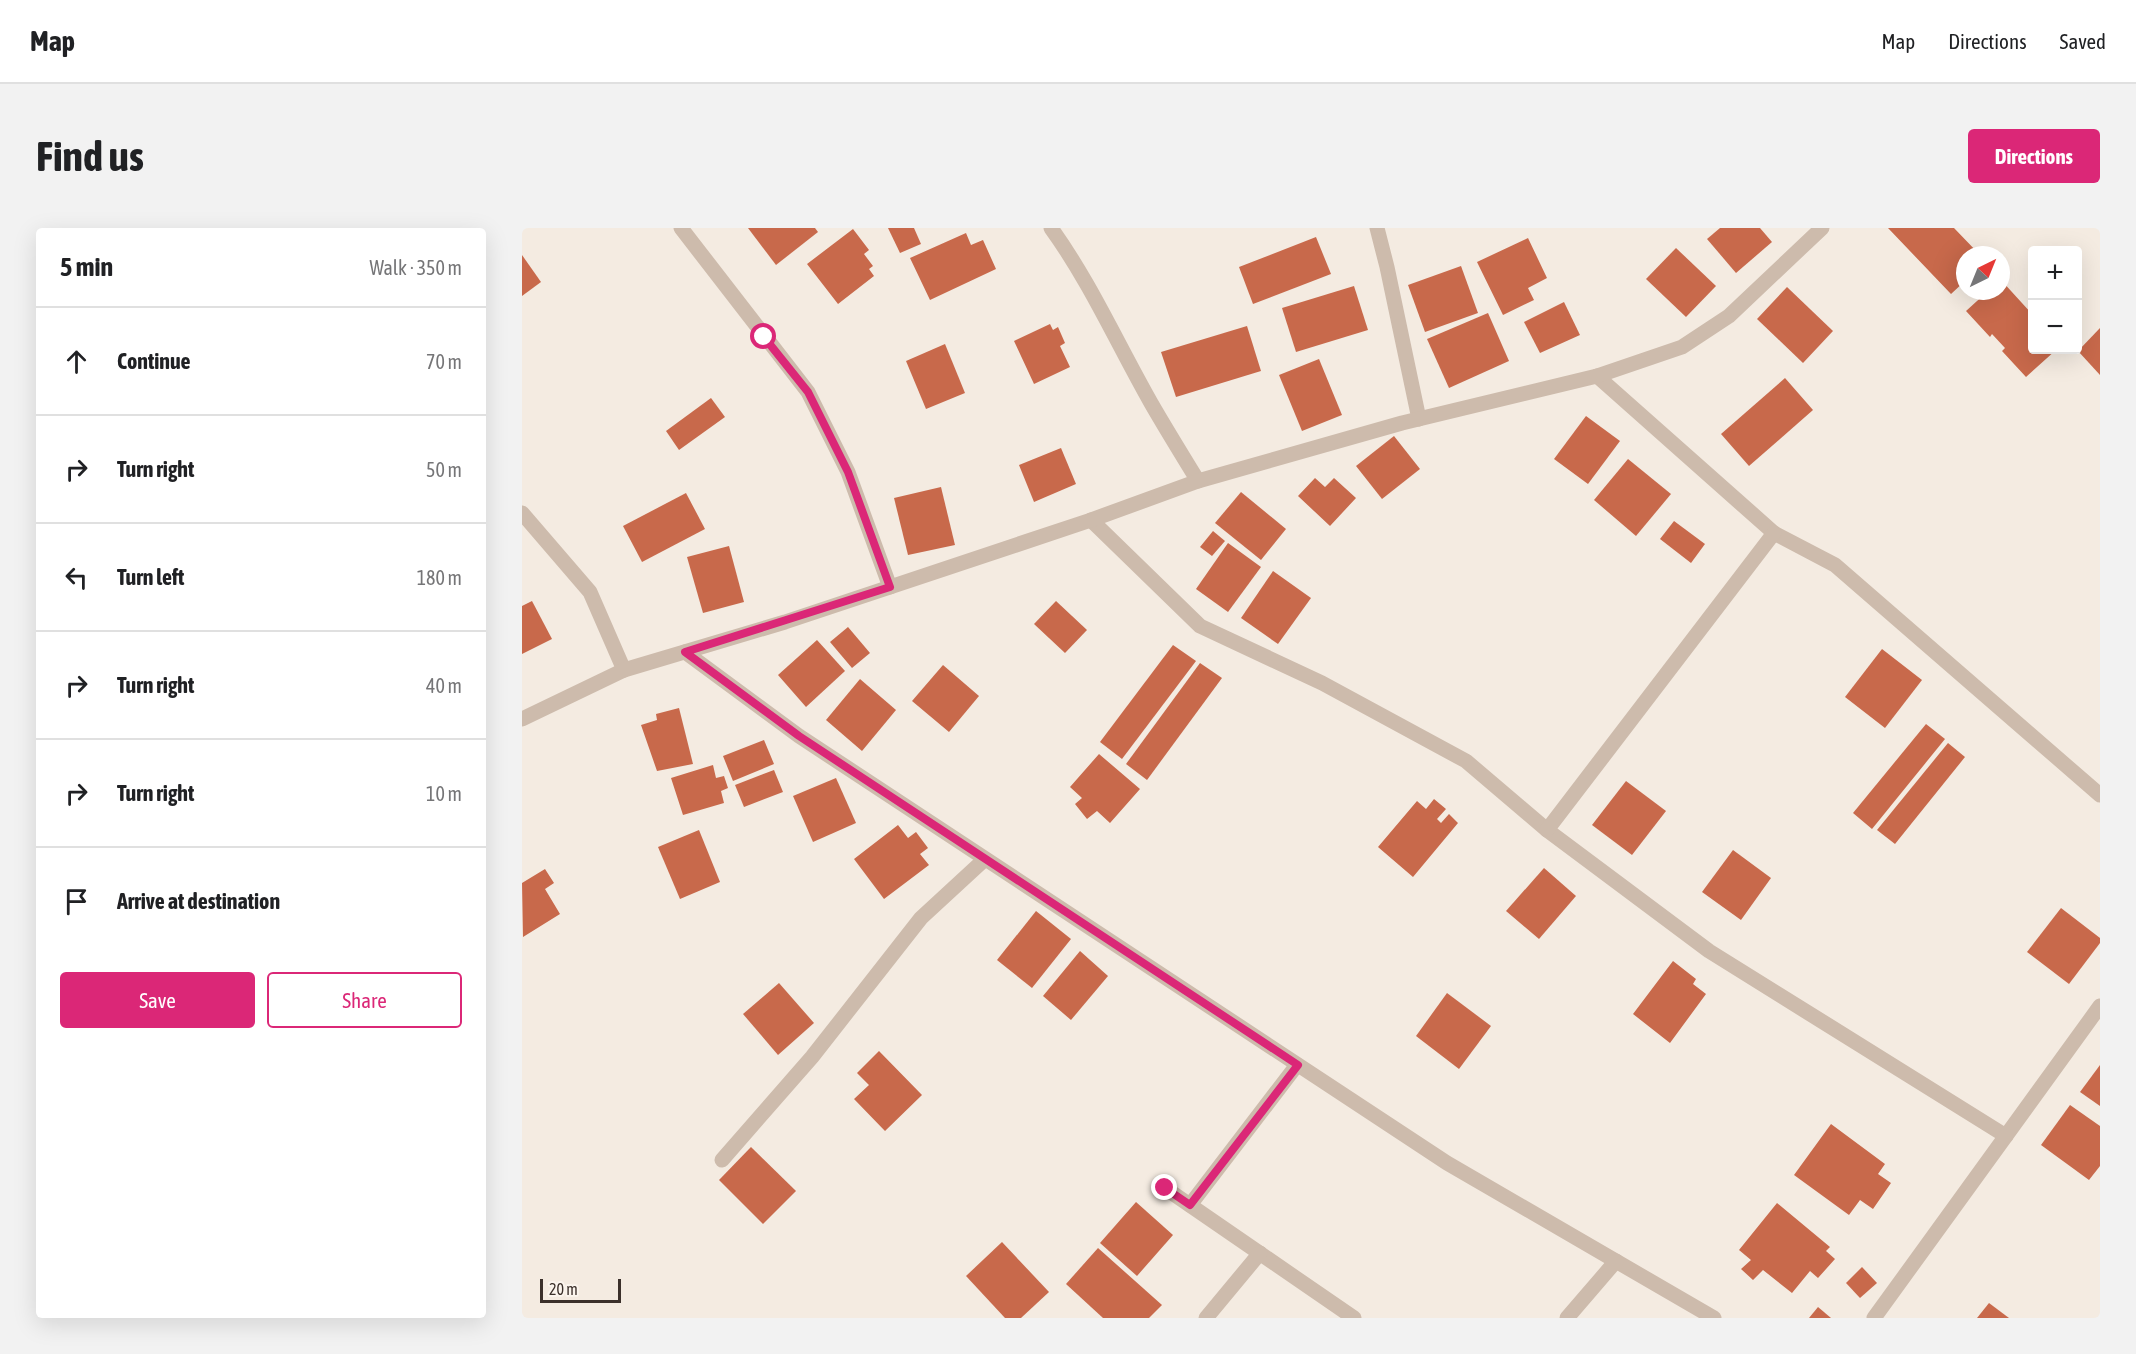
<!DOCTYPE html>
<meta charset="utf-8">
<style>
:root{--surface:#fff;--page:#f2f2f2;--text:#202124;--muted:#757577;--line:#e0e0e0;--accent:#db2777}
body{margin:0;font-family:"Asap Condensed",sans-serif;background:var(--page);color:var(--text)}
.controls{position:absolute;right:18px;top:18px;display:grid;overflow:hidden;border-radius:6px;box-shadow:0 6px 24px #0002}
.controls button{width:54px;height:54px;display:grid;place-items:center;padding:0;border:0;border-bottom:2px solid var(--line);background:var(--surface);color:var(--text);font:30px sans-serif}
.compass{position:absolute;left:1434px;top:18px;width:54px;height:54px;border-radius:50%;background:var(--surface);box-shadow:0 6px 24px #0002;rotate:43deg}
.scale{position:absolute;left:18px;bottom:15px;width:81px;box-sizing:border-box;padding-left:6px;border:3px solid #3b302b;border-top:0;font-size:16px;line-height:21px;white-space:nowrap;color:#3b302b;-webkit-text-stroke:4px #fbf5ee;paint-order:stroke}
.stop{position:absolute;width:18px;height:18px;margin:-14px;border:4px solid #db2777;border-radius:50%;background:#fff}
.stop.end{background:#db2777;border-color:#fff;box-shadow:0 2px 6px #0008}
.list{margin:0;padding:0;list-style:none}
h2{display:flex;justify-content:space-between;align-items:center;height:78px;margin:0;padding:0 24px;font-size:26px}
h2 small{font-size:20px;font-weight:400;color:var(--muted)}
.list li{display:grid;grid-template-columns:39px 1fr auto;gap:18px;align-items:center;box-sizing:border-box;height:108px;padding:0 24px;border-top:2px solid var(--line)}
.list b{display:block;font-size:22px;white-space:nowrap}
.list em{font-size:20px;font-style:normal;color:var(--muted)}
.actions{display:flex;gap:12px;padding:18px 24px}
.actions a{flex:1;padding:14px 0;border:2px solid var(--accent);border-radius:6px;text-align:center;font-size:21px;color:var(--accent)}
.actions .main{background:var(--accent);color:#fff}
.icon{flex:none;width:33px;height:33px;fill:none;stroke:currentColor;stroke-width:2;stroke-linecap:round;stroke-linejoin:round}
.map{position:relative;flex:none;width:1578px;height:1090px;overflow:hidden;border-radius:6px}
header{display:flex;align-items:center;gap:36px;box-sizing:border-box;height:84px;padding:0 30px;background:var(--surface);border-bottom:2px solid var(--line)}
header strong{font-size:28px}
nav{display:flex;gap:33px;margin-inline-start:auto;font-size:21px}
.intro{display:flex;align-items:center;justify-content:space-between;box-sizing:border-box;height:144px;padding:0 36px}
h1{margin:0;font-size:42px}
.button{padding:15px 27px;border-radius:6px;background:var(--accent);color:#fff;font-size:21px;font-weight:700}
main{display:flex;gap:36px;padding:0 36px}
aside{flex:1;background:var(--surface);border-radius:6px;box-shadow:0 6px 24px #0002}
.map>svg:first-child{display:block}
</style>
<header>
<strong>Map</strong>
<nav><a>Map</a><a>Directions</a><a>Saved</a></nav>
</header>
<div class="intro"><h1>Find us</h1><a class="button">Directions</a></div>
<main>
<aside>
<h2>5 min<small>Walk · 350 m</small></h2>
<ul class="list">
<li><svg class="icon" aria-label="ahead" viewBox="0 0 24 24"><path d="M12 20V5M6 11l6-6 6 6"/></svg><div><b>Continue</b></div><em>70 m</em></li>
<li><svg class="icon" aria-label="right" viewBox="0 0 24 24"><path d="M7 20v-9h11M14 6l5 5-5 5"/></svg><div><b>Turn right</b></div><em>50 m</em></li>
<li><svg class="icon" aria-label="left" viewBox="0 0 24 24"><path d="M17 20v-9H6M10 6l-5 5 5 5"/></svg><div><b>Turn left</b></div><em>180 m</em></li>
<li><svg class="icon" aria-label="right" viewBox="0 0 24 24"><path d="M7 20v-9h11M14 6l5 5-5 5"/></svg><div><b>Turn right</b></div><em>40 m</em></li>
<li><svg class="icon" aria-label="right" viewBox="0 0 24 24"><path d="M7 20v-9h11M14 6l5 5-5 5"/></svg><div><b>Turn right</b></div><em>10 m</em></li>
<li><svg class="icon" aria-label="arrive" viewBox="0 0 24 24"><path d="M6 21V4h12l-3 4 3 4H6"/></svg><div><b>Arrive at destination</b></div></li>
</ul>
<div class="actions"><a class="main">Save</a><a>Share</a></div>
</aside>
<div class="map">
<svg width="1578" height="1090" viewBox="0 0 1578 1090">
<rect width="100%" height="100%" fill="#f4ebe1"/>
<g fill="#c8694b">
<polygon points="226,0 293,0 296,4 254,37"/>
<polygon points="366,0 392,0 399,16 378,25"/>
<polygon points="1198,0 1238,0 1250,14 1214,45 1185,11"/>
<polygon points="1366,0 1432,0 1458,27 1443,27 1443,53 1429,66"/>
<polygon points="331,1 347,22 342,26 351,38 347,41 352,48 316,76 285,36"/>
<polygon points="444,5 449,17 461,12 474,41 408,72 388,30"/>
<polygon points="794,9 809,46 731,76 717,39"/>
<polygon points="1006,10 1025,50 1006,60 1012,72 981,87 955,34"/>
<polygon points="1154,20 1194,58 1164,89 1124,51"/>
<polygon points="0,27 19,54 0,68"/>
<polygon points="939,38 956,85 903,104 886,57"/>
<polygon points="1479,52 1510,86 1510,122 1534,122 1504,149 1480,123 1483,120 1470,106 1468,109 1444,83 1466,63 1479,63"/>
<polygon points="832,58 846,102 774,124 760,80"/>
<polygon points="1265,59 1311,103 1281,135 1235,91"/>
<polygon points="1042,74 1058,107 1018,125 1002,94"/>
<polygon points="966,85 987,133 927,160 905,111"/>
<polygon points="528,96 531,102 536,99 543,115 538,118 548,139 512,156 492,113"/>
<polygon points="725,98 739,143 654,169 639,124"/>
<polygon points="1578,100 1578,147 1556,123"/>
<polygon points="423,116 443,165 404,181 384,133"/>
<polygon points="797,131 820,187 780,203 757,147"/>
<polygon points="1263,150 1291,182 1227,238 1199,206"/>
<polygon points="189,170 203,189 157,222 144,203"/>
<polygon points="1064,188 1098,213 1066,256 1032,231"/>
<polygon points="872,208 898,241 860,271 834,238"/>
<polygon points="539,220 554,256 512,274 497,237"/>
<polygon points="1106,231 1149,266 1114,308 1072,272"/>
<polygon points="793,250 803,259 812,250 834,270 808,298 776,268"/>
<polygon points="419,259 433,317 386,327 372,270"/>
<polygon points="719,264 764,301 739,332 693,295"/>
<polygon points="164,265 183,301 120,334 101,298"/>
<polygon points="1152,293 1183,316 1169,335 1138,311"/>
<polygon points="691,303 703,313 690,328 678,319"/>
<polygon points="706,315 739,339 706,384 674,361"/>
<polygon points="207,318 222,374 181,385 165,329"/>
<polygon points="751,343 789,370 756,416 719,390"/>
<polygon points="10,373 30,411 0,426 0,378"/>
<polygon points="534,373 565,402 543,425 512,396"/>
<polygon points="326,399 348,425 330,440 308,414"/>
<polygon points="295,412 323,443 284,479 256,447"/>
<polygon points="651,417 674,433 600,531 578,514"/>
<polygon points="1360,421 1400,452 1363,500 1323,469"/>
<polygon points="678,435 700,450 625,552 604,536"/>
<polygon points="421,437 457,468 427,504 390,473"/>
<polygon points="338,451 374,482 340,523 304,492"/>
<polygon points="157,480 171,536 135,543 119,497 135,492 134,486"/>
<polygon points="1404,496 1423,511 1350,601 1331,585"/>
<polygon points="242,512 252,536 211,553 201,528"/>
<polygon points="1426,515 1443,529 1373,616 1355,602"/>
<polygon points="577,526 618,561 588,595 575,583 565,591 553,576 560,570 548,559"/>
<polygon points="191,537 194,550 202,548 206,560 199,563 202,575 161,587 149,550"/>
<polygon points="252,542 261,564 222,579 213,557"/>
<polygon points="314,550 334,595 291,614 271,568"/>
<polygon points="1104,553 1144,583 1110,627 1070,597"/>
<polygon points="912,571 924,581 915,591 919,595 927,586 936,595 891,649 856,619 895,573 904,581"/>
<polygon points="376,597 386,610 394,604 406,620 398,626 407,637 362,671 332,631"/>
<polygon points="177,602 198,654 158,671 136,619"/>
<polygon points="1211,622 1249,650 1219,692 1180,664"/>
<polygon points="1022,640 1054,668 1017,711 984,683"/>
<polygon points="23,641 32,655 23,661 38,686 1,709 0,655"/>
<polygon points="1539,680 1578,710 1578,715 1547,756 1505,724"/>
<polygon points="514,683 549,711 510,760 475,732"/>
<polygon points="558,723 586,748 549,792 521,768"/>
<polygon points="1151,733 1174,751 1171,756 1184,766 1148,815 1111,786"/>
<polygon points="257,755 292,795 256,827 221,786"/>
<polygon points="925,765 969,798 937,841 894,808"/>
<polygon points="357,823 400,867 363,903 332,871 347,857 335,845"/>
<polygon points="1578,837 1578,878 1558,864"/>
<polygon points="1548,877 1578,898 1578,938 1567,952 1519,917"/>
<polygon points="1309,896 1363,936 1356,946 1369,955 1351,981 1338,972 1327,987 1272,947"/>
<polygon points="229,919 274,963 241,996 197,952"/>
<polygon points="614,974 651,1007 615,1048 578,1015"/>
<polygon points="1255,975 1308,1019 1304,1023 1313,1031 1296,1050 1288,1043 1270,1065 1241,1042 1231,1052 1219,1041 1229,1032 1217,1022"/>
<polygon points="480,1014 527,1064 499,1090 483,1090 444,1048"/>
<polygon points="576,1020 640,1077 627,1090 581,1090 544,1056"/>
<polygon points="1340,1039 1355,1055 1338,1070 1324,1055"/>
<polygon points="1467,1075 1487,1090 1455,1090"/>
<polygon points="1296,1079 1309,1090 1287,1090"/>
</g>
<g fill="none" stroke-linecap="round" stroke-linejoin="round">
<g stroke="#cdbbac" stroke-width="15">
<polyline points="159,0 286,164 326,244 368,359"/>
<path d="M529,0C568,54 596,117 629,175C644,201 660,227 676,253"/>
<polyline points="855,0 865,39 897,191"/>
<polyline points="1075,148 1252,305 1313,337 1578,567"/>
<polyline points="0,285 68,364 102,442"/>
<polyline points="569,292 678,398 800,455 944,533 1025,602 1187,723 1484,908"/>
<polyline points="163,424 277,508 925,935 1192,1090"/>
<polyline points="0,491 102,442 263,394 569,292 676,253 880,195 1075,148 1160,119 1207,88 1300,0"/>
<polyline points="1025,602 1252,305"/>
<polyline points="200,932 290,829 399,690 463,631"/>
<polyline points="643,960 832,1090"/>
<polyline points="668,977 775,837"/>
<polyline points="684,1090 738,1025"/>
<polyline points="1045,1090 1094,1033"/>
<polyline points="1352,1090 1578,778"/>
</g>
</g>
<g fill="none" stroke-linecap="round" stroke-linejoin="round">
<polyline stroke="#db2777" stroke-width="8" points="242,109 286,164 326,244 368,359 163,424 277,508 776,837 668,977 643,960"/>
</g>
</svg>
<div class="controls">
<button>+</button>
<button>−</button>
</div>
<svg class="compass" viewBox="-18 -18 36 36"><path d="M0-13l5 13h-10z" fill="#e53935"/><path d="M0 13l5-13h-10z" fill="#757577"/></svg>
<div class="scale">20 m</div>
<div class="stop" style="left:242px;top:109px"></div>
<div class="stop end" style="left:643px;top:960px"></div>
</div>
</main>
